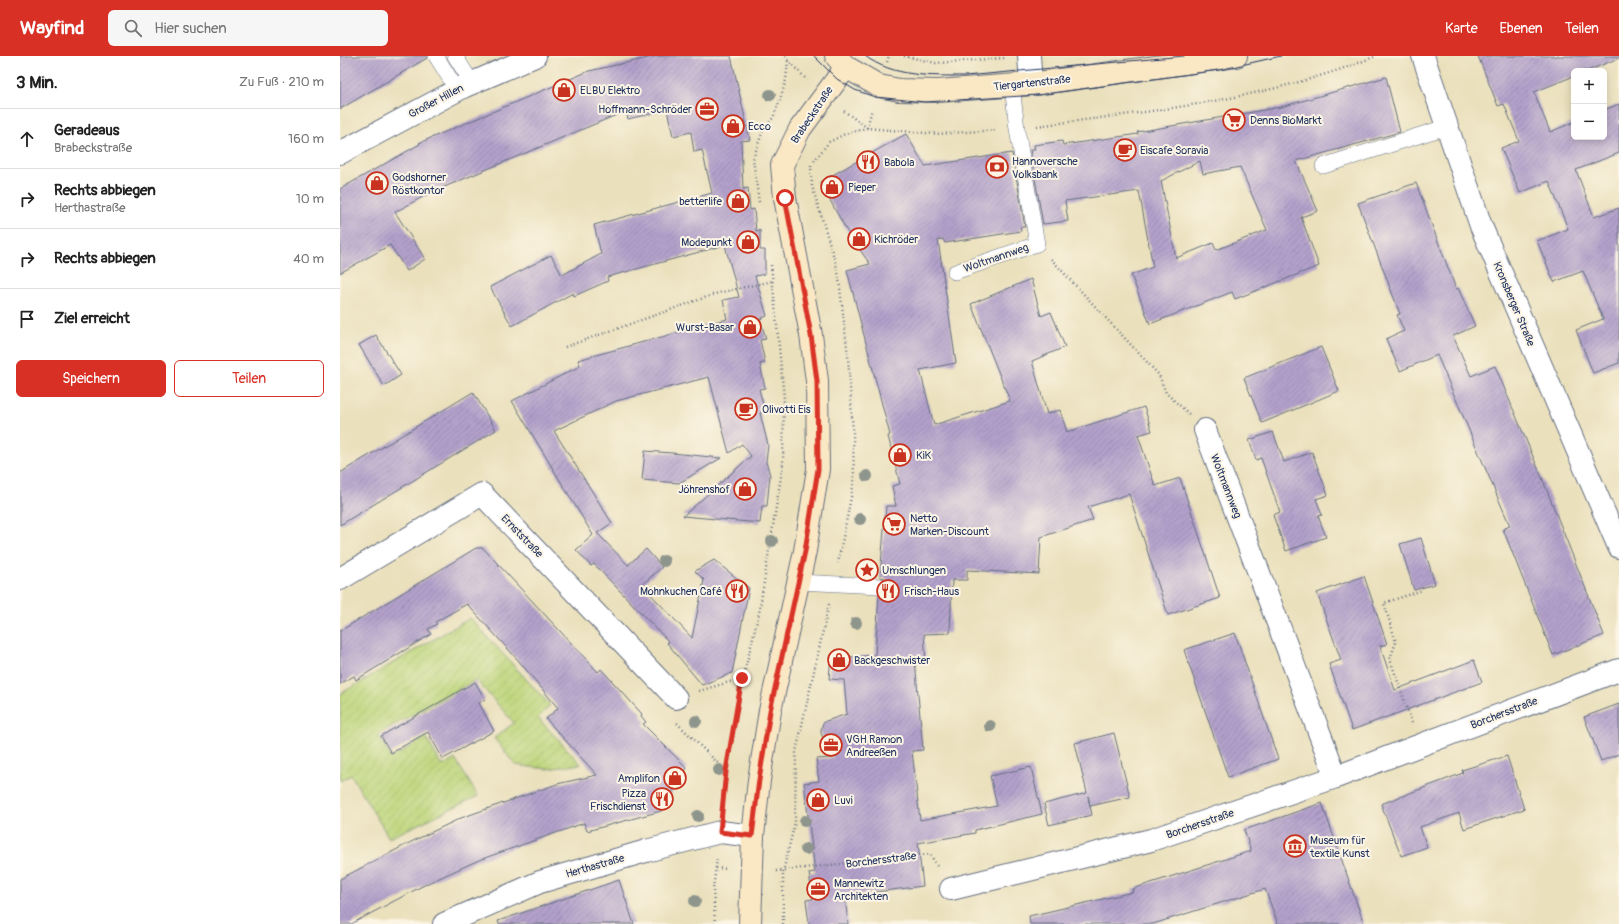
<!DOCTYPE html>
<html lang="de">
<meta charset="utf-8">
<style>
:root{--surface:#fff;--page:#f6f6f6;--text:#222;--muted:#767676;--line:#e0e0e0;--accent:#d93025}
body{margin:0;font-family:Pangolin,sans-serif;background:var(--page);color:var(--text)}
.controls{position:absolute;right:12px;top:12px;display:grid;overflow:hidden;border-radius:6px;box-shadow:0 2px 10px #0003}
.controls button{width:36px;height:36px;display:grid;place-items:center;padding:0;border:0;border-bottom:1px solid var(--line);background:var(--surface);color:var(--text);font:20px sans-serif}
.stop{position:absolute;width:12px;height:12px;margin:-9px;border:3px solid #d93025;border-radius:50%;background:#fff}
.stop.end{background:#d93025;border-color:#fff;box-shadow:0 1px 4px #0008}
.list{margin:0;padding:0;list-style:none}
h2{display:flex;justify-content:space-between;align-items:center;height:52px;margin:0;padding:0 16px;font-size:17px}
h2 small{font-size:13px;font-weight:400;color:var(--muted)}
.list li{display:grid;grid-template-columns:26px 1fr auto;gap:12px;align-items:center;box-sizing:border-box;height:60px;padding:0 16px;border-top:1px solid var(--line)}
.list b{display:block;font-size:15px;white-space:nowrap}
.list p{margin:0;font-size:13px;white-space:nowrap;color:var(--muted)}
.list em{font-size:13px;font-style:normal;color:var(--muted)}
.actions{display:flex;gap:8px;padding:12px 16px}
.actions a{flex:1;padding:9px 0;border:1px solid var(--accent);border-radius:6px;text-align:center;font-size:14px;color:var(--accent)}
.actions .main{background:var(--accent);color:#fff}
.icon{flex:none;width:22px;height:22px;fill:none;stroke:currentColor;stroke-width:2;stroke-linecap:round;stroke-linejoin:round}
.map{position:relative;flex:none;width:1279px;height:868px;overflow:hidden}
header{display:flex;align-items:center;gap:24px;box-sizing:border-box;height:56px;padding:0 20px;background:var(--accent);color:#fff}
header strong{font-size:19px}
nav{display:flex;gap:22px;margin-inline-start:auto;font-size:14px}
.search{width:280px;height:36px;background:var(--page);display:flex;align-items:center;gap:10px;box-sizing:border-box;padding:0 14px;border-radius:6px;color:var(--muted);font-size:15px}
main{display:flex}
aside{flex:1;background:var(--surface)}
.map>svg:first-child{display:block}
</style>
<header>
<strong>Wayfind</strong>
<div class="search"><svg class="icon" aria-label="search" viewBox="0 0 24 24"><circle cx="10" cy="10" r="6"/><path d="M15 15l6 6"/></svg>Hier suchen</div>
<nav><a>Karte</a><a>Ebenen</a><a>Teilen</a></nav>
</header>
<main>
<aside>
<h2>3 Min.<small>Zu Fuß · 210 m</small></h2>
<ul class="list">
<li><svg class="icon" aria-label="ahead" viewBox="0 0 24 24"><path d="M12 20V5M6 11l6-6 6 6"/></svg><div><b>Geradeaus</b><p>Brabeckstraße</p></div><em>160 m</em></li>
<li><svg class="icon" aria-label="right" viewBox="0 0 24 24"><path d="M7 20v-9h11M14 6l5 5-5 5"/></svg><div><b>Rechts abbiegen</b><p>Herthastraße</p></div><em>10 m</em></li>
<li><svg class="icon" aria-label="right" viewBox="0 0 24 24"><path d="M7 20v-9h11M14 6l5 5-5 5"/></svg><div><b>Rechts abbiegen</b></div><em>40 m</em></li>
<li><svg class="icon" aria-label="arrive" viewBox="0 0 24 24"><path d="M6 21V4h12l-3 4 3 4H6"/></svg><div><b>Ziel erreicht</b></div></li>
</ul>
<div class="actions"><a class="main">Speichern</a><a>Teilen</a></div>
</aside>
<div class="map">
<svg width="1279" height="868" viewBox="0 0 1279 868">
<defs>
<pattern id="garden-furrows" width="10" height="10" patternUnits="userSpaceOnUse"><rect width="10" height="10" fill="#bbd478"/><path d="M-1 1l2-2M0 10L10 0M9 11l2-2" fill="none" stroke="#a0b66a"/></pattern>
<pattern id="building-hatch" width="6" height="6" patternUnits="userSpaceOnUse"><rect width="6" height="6" fill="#b3a1cb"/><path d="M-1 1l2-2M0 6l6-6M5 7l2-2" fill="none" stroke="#9184a8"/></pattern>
</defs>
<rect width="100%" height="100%" fill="#fcf5e5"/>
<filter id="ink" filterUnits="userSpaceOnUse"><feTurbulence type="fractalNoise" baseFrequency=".025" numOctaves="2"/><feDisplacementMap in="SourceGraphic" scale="8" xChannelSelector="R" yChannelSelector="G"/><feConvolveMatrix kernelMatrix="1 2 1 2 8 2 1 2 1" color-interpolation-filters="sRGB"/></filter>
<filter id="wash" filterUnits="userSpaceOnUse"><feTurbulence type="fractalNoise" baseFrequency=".012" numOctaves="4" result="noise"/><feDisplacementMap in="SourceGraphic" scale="16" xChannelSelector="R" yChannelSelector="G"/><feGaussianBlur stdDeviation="0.9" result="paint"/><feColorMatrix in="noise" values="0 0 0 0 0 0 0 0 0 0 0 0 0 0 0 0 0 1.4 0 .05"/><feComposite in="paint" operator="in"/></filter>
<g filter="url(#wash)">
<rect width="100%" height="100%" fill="#eae0bc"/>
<polygon fill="url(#garden-furrows)" stroke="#6b826b" points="130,562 210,649 198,662 241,708 208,713 175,709 154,682 174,667 136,624 38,678 51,702 86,681 102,710 115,703 138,740 49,782 11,719 0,725 0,638"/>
<g id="blocks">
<g fill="url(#building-hatch)" fill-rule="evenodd">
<polygon points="0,0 87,0 87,2 0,53"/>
<polygon points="317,0 391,0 410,84 401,85 403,133 408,132 410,154 414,153 416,175 420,174 420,194 425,194 425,218 415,220 427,260 420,263 426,283 420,284 425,307 420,308 425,332 419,333 425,356 420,357 428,389 426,406 430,419 427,450 422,450 420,467 343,460 411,400 402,388 389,397 369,321 276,345 214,375 272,467 257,477 288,509 306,493 322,511 302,529 352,582 364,524 355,515 374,504 409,532 392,617 362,629 327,587 329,586 254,508 251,510 236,494 253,479 172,345 240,310 238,304 387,263 383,244 399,241 385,189 267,221 268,225 234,240 233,237 172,270 150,231 211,199 222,219 261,198 254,169 372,137 362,94 354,96 351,76 333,80 327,54 288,63 286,55 90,137 55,156 85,203 67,215 50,189 0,217 0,133 80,88 79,87 249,15"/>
<polygon points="1138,0 1279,0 1279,2 1247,15 1234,15 1234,20 1194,36 1210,76 1234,66 1234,81 1264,81 1264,54 1279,48 1279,97 1236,114 1254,161 1279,152 1279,307 1253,317 1236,274 1263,263 1243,215 1214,226 1197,185 1228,173 1209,125 1180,137 1161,92 1179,85 1164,48 1158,50"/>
<path d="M1046,21L1060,76L956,105L978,155L961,161L979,210L895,243L892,236L810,268L791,219L813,211L799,135L725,145L728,165L703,168L690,94H695L694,89L722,85L723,89L798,78L797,76L941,51ZM860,105L863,118L900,111L927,174L876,194L873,187L836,202L821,125Z"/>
<polygon points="566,78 585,110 672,97 685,171 680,171 681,175 605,187 603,183 598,184 616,307 580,314 594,369 670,345 631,248 691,223 701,260 711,256 725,291 692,305 707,358 720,354 727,376 804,351 812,375 798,379 815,430 840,422 880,542 828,559 789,438 748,451 753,464 701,481 699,518 627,514 627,524 612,524 610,577 584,578 586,605 575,605 583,694 572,695 580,764 657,750 650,720 691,711 702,758 635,774 635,777 578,787 583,830 505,840 508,868 469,868 466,844 473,843 469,817 475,816 464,727 479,725 476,703 493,702 481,677 481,674 483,667 486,665 507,658 504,624 489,623 491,599 514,601 535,599 539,539 544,538 549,531 548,526 545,522 540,521 546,450 556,450 552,430 560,428 548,380 550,379 507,214 530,208 508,177 480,126"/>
<polygon points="1076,127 1116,233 1118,232 1135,270 1113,280 1131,320 1155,310 1202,422 1264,579 1213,599 1163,473 1170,470 1097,299 1060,315 1046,283 1064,275 1057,259 1060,258 1018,147"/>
<polygon points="36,279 61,319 44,330 19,289"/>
<polygon points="981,291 999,335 922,367 904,322"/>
<polygon points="133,336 156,374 0,469 0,417"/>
<polygon points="933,376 944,406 972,396 988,439 976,443 982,459 978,460 986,481 946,495 933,459 940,456 921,402 916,404 909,384"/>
<polygon points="305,395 332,397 381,402 339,427 302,424"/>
<polygon points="1081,482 1095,528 1074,534 1060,488"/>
<polygon points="136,492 143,492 258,616 261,613 302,658 301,660 306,666 303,668 347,712 321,755 247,775 244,767 139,804 88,827 11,868 0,868 0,823 71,786 121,762 217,728 257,719 206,663 218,652 178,604 127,548 95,566 97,568 88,573 91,578 16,624 14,620 0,628 0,575"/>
<polygon points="1024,520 1047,588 1040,590 1055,634 1134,604 1142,626 1012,674 989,608 1001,604 977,537"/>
<polygon points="895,577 938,703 888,721 844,594"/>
<polygon points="135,626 145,643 139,647 154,675 103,703 88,676 51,697 41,680"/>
<polygon points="1279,648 1279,698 1261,705 1244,661"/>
<polygon points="774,677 790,741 750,750 748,740 752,759 709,769 704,748 747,737 735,687"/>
<polygon points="1167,700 1184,753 1124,773 1119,757 1080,771 1087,791 1061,800 1041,748 1123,717 1122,714"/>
<polygon points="982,747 1024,868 938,868 925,833 813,868 690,868 689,860 793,836 792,833 911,795 904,774"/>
<polygon points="279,824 294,868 159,868 158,865"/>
</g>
</g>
</g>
<g filter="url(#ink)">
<use href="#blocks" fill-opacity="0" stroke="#636d7f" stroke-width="1"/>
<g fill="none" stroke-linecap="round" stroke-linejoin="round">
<g stroke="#636d7f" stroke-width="16">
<g id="service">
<polyline points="96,0 117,34"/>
<polyline points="115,0 132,27"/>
<polyline points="983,110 1106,71"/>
<polyline points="615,216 697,188 677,73 672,30"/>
<polyline points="458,526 540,530"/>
</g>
</g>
<g stroke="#636d7f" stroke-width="24">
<g id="minor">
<polyline points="689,0 691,28"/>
<polyline points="1083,0 1141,170 1279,491"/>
<polyline points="865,374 996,721"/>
<polyline points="0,523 142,438 336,642"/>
<polyline points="611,833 811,784 996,721 1279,614"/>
<polyline points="104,868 200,826 306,795 380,776 413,780"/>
</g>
</g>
<g stroke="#636d7f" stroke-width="24">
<polyline id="tertiary" points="0,97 123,31 195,0"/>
</g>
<g stroke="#636d7f" stroke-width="24">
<g id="secondary">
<polyline points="496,0 506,11 539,30 559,34 598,35 691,28 896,0"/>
<polyline points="410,868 413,780 419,724 430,655 465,495 478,413 477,325 471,279 445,142 442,109 460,73 506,11"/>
</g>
</g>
<g stroke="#636d7f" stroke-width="2.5" stroke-dasharray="1 3" stroke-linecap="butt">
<polyline points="446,0 448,4 467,24"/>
<polyline points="564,0 596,7 664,2"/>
<polyline points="547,6 549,0"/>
<polyline points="504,55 526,71"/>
<path d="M697,70C812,55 928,44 1036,0"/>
<polyline points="527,72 532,53"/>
<polyline points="474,105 489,86 505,78 527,72 597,78 657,74"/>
<polyline points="471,109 472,130 498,215 508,300 513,377 514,426 498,507"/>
<polyline points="419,146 413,103 423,74 433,62 440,44 446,24 448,4"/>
<polyline points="711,203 819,319 826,337 849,358"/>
<polyline points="225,291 378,237 433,225"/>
<polyline points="359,635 403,622"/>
<polyline points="337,667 386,715"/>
<polyline points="1072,667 1050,603 1056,586 1044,547 1083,534"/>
<polyline points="382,752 387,715 403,622 419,557 443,408 444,342 431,209"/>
<polyline points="376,812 387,813"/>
<polyline points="436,815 590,798 598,812"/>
<polyline points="375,868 373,833 377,803"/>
<polyline points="443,868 443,816 455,766 456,696 489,548"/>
</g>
<use href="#service" stroke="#fff" stroke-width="15"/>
<use href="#minor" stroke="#fff" stroke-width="22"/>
<use href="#tertiary" stroke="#fff" stroke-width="22"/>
<use href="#secondary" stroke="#fae7c3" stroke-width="22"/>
<g stroke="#1b2f5e" stroke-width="1">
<polyline points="474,0 497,23 515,34 535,41 585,46 699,39 879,14 941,0"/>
<path d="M525,0C553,21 591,20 625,20L844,0"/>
</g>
</g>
<g fill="#8e958c">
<circle cx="430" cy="39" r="6"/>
<circle cx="527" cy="420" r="6"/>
<circle cx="520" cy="463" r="6"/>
<circle cx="432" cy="485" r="6"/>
<circle cx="324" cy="505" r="6"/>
<circle cx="516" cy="567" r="6"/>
<circle cx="356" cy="665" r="6"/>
<circle cx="650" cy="670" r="6"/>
<circle cx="379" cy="714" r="6"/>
<circle cx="358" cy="760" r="6"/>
<circle cx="465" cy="765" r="6"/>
<circle cx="466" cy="793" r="6"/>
<circle cx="355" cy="845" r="6"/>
</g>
</g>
<g fill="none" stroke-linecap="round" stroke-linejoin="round" filter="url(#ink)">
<polyline stroke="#d93025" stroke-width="5" points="402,622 386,715 380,776 412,780 419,724 430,655 465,495 478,413 477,325 471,279 445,142"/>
</g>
<defs>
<g id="shop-ring" transform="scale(1.15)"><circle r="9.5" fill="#fcf5e5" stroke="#c8321e" stroke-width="1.5"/><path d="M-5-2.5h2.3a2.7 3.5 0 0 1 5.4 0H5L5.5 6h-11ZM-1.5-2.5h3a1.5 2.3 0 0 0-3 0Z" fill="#c8321e"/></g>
<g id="office-ring" transform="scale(1.15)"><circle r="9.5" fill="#fcf5e5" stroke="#c8321e" stroke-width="1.5"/><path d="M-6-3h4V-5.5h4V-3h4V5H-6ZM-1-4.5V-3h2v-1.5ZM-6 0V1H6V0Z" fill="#c8321e"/></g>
<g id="supermarket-ring" transform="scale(1.15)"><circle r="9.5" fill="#fcf5e5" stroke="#c8321e" stroke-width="1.5"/><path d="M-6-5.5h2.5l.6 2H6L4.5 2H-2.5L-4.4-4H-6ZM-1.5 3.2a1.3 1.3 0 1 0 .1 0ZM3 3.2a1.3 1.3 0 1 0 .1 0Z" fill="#c8321e"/></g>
<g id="cafe-ring" transform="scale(1.15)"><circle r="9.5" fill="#fcf5e5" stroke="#c8321e" stroke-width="1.5"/><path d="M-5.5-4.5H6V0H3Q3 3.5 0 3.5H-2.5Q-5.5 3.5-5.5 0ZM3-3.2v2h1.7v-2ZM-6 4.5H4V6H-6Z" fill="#c8321e"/></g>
<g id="restaurant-ring" transform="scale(1.15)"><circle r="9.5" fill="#fcf5e5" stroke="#c8321e" stroke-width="1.5"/><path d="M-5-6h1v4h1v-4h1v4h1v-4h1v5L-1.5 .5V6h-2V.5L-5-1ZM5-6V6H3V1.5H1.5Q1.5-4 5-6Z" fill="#c8321e"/></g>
<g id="bank-ring" transform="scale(1.15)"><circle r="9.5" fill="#fcf5e5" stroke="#c8321e" stroke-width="1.5"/><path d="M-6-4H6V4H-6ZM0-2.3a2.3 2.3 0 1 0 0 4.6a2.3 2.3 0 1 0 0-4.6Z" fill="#c8321e"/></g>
<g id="sight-ring" transform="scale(1.15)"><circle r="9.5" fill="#fcf5e5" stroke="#c8321e" stroke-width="1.5"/><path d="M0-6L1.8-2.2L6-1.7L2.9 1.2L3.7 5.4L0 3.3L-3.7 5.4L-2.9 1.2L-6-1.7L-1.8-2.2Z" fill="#c8321e"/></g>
<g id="museum-ring" transform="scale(1.15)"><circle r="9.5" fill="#fcf5e5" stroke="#c8321e" stroke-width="1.5"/><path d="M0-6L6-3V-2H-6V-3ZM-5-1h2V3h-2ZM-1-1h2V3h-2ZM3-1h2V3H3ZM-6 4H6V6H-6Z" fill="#c8321e"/></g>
</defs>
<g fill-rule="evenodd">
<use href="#shop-ring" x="224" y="34"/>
<use href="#office-ring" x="367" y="53"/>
<use href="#supermarket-ring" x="894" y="64"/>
<use href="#shop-ring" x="393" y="70"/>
<use href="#cafe-ring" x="785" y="94"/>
<use href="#restaurant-ring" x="528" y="106"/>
<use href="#bank-ring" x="657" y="111"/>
<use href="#shop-ring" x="37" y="127"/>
<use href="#shop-ring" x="492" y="131"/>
<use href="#shop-ring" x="398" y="145"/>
<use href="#shop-ring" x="519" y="183"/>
<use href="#shop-ring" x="408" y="186"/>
<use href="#shop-ring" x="410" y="271"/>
<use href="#cafe-ring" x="406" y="353"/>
<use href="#shop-ring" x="560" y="399"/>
<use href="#shop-ring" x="405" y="433"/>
<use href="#supermarket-ring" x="554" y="468"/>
<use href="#sight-ring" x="527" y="514"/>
<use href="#restaurant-ring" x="397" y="535"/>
<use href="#restaurant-ring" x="548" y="535"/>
<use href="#shop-ring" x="499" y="604"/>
<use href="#office-ring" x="491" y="689"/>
<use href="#shop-ring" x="335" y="722"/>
<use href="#restaurant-ring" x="322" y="743"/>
<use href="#shop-ring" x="478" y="744"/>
<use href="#museum-ring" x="955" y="790"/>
<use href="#office-ring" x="478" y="833"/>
</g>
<g text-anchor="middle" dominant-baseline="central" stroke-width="4" stroke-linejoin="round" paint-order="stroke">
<g font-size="11" fill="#1b2f5e" stroke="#fcf5e5">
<text transform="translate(692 27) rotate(-6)">Tiergartenstraße</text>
<text transform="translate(96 45) rotate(-28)">Großer Hillen</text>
<text transform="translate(472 59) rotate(-56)">Brabeckstraße</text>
<text transform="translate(656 202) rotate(-19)">Woltmannweg</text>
<text transform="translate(1174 248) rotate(67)">Kronsberger Straße</text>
<text transform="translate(886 430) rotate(69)">Woltmannweg</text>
<text transform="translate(182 480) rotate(46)">Ernststraße</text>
<text transform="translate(1164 657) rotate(-21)">Borchersstraße</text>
<text transform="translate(860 768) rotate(-19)">Borchersstraße</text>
<text transform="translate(541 804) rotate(-7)">Borchersstraße</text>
<text transform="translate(255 810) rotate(-16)">Herthastraße</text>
</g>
<g font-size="11" fill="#1b2f5e" stroke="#fcf5e5" text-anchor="start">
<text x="240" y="34">ELBU Elektro</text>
<text x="352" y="53" text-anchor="end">Hoffmann-Schröder</text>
<text x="910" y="64">Denns BioMarkt</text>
<text x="408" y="70">Ecco</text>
<text x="800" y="94">Eiscafe Soravia</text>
<text x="672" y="105">Hannoversche<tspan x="672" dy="13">Volksbank</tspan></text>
<text x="544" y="106">Babola</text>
<text x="52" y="121">Godshorner<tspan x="52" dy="13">Röstkontor</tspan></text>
<text x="508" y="131">Pieper</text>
<text x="382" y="145" text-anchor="end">betterlife</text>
<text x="534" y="183">Kichröder</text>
<text x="392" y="186" text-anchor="end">Modepunkt</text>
<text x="394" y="271" text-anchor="end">Wurst-Basar</text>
<text x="422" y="353">Olivotti Eis</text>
<text x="576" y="399">KiK</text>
<text x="390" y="433" text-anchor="end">Jöhrenshof</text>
<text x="570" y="462">Netto<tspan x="570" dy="13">Marken-Discount</tspan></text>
<text x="542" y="514">Umschlungen</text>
<text x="382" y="535" text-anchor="end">Mohnkuchen Café</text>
<text x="564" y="535">Frisch-Haus</text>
<text x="514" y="604">Backgeschwister</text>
<text x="506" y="683">VGH Ramon<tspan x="506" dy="13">Andreeßen</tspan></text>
<text x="320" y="722" text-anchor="end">Amplifon</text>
<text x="306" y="737" text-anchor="end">Pizza<tspan x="306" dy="13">Frischdienst</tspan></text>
<text x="494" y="744">Luvi</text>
<text x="970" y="784">Museum für<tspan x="970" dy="13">textile Kunst</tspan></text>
<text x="494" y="827">Mannewitz<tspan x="494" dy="13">Architekten</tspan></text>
</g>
</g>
</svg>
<div class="controls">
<button>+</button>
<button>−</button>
</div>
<div class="stop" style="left:445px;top:142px"></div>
<div class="stop end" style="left:402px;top:622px"></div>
</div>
</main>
